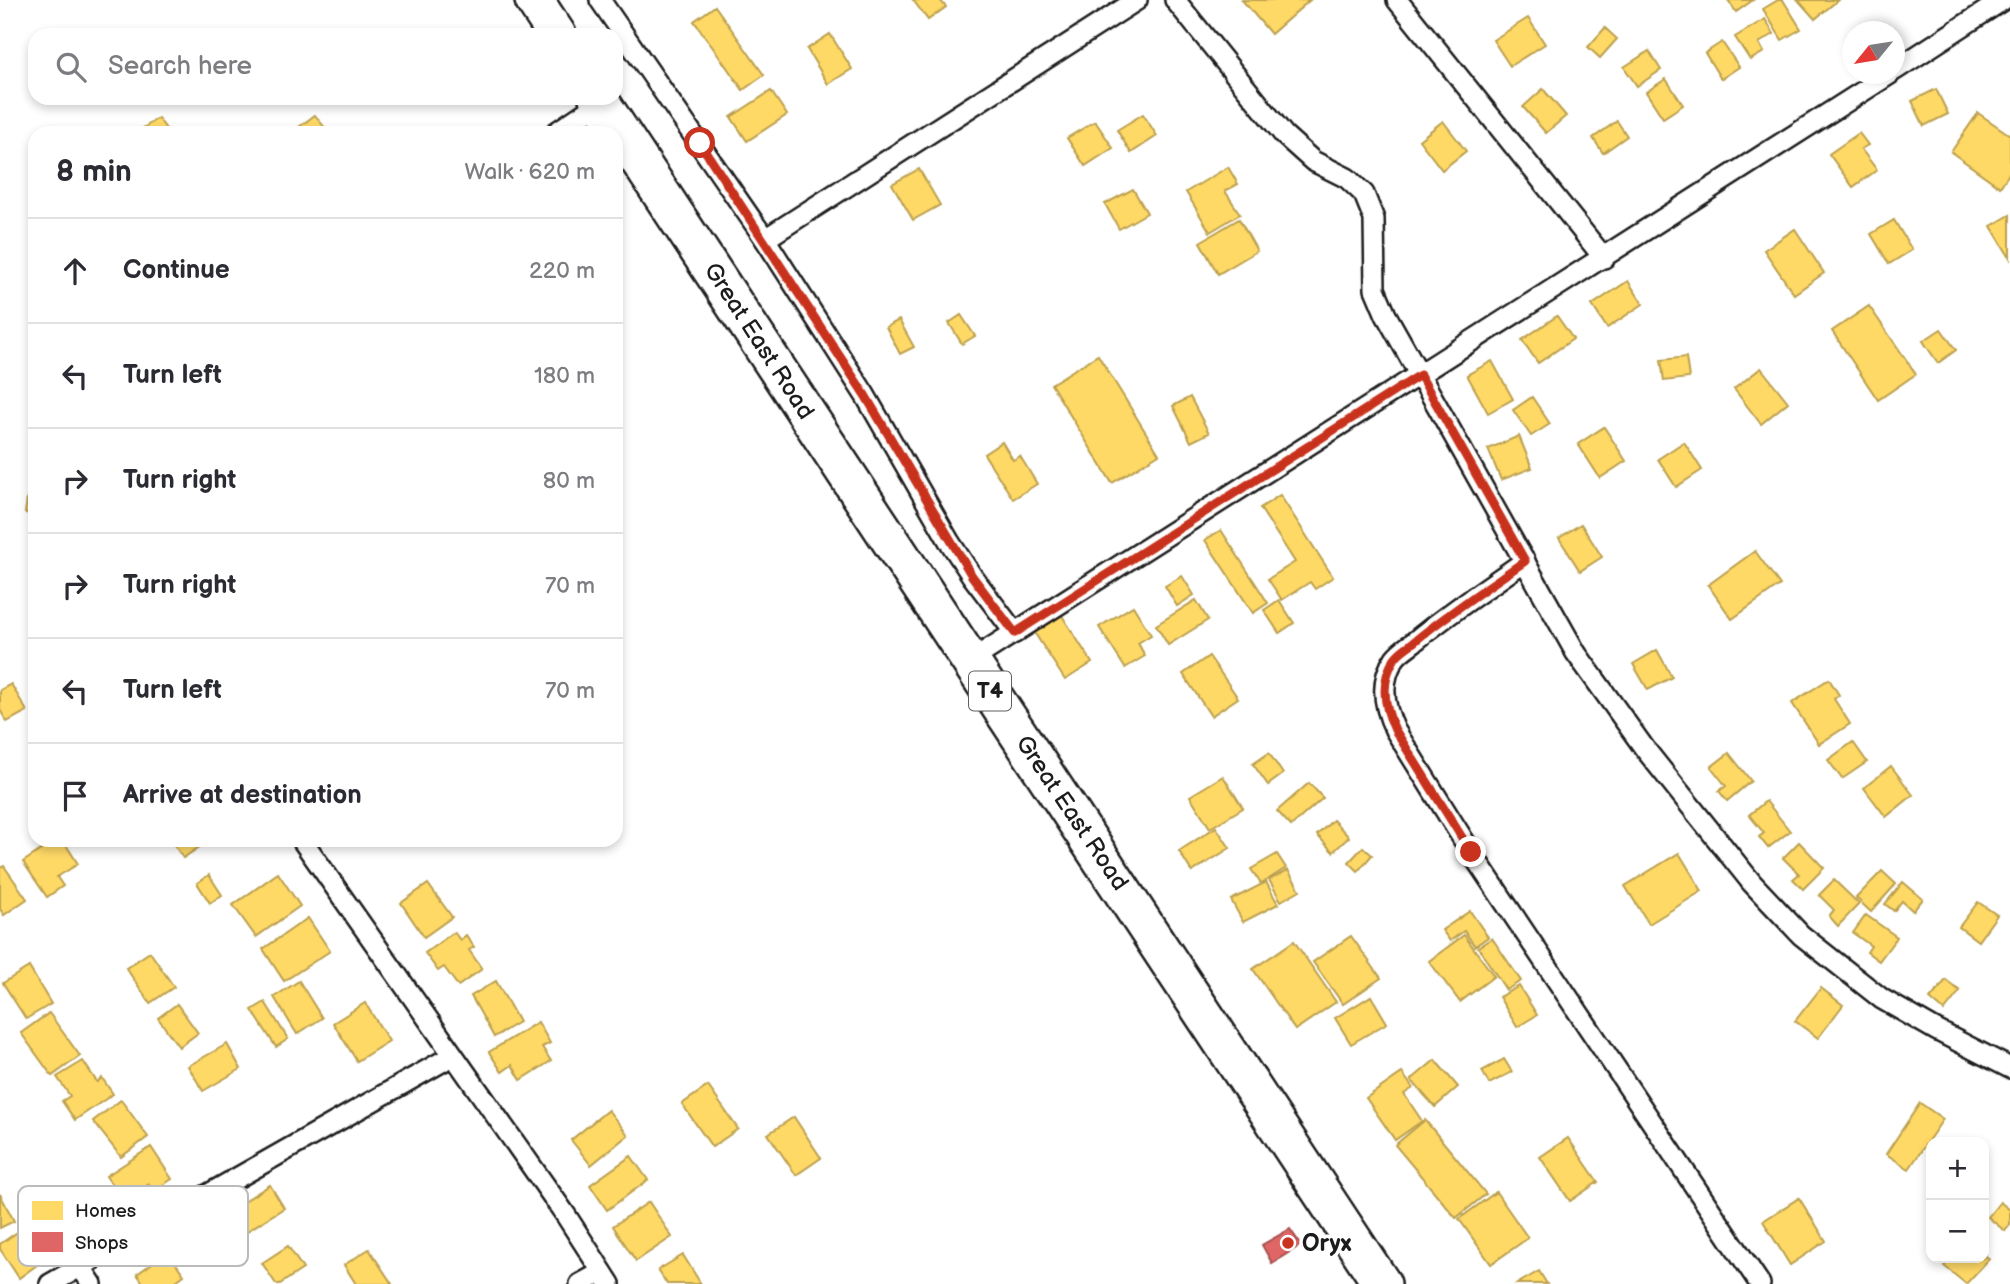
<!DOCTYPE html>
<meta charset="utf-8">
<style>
:root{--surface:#fff;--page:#f2f2f3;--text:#2b2b33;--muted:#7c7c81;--line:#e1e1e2}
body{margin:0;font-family:"Balsamiq Sans",sans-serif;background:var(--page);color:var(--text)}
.controls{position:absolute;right:21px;bottom:21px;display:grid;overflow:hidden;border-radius:14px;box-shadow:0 4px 10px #0003}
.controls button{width:63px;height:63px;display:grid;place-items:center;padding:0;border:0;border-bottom:2px solid var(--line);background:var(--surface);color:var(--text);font:35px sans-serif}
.compass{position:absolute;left:1842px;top:21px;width:63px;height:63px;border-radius:50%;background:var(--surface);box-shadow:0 4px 10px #0003;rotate:240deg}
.stop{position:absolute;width:21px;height:21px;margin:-16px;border:5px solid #c8321e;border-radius:50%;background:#fff}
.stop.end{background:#c8321e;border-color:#fff;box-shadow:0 2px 7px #0008}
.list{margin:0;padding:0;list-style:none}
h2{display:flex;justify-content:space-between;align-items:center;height:91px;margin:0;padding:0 28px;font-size:30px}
h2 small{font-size:23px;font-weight:400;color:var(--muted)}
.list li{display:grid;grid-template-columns:46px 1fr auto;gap:21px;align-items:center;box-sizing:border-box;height:105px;padding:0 28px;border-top:2px solid var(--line)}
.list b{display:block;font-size:26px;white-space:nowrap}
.list em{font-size:23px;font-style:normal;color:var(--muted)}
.icon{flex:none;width:38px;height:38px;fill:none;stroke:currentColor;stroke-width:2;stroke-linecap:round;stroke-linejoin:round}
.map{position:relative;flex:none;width:2010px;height:1284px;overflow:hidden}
.search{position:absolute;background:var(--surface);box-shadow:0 4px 10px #0003;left:28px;top:28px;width:595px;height:77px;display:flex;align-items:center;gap:18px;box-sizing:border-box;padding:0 24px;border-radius:21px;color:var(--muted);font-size:26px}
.panel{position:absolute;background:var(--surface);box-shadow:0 4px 10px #0003;left:28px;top:126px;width:595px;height:721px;border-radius:21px}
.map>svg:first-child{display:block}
</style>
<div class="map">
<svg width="2010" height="1284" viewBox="0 0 2010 1284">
<rect width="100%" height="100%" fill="#fff"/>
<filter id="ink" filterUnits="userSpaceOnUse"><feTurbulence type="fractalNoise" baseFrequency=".0143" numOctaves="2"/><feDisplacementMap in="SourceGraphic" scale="14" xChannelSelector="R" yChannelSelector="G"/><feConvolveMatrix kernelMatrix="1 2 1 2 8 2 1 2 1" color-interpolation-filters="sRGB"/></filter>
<g filter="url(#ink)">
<g fill="#ffd966" stroke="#bba050" stroke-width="2">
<polygon points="913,0 940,0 946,7 928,20"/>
<polygon points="1242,0 1310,0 1271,34"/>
<polygon points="1728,0 1753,0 1736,12"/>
<polygon points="1778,0 1783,0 1801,29 1782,40 1763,9"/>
<polygon points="1798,0 1838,0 1815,19"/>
<polygon points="715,6 764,75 743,90 694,21"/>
<polygon points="1528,18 1545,44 1510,66 1493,40"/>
<polygon points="1765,19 1774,34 1759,43 1764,52 1750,60 1735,37"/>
<polygon points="1605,28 1617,39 1600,58 1588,47"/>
<polygon points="830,34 852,69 828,84 807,49"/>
<polygon points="1722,42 1739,67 1721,79 1705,53"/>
<polygon points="1649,51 1661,70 1637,86 1624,67"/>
<polygon points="1666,79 1683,105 1663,118 1646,92"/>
<polygon points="1543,89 1566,116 1546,133 1523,107"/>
<polygon points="1936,89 1948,114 1924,126 1912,101"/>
<polygon points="771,91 787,115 747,141 731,117"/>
<polygon points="1978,113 2010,135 2010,172 2000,187 1951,152"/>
<polygon points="1143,114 1157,136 1131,153 1117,130"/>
<polygon points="315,115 329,133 291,133"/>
<polygon points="158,118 169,133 136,133"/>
<polygon points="1095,121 1113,148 1085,166 1067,138"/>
<polygon points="1443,121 1466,151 1442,170 1419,140"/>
<polygon points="1617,121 1627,136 1603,153 1593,138"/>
<polygon points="1859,133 1868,145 1861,149 1877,170 1853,187 1829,154"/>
<polygon points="1228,167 1238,184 1225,191 1240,214 1210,232 1186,192"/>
<polygon points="919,169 940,205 913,220 892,184"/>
<polygon points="1133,189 1147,213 1119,229 1105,204"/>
<polygon points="2010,215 2010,258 1991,226"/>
<polygon points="1239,219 1257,251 1218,274 1200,242"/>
<polygon points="1894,220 1912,250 1889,264 1871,234"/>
<polygon points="1795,229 1824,273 1794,294 1764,250"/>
<polygon points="1628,281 1643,304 1607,328 1592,305"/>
<polygon points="1869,306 1916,374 1878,400 1832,331"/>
<polygon points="961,315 975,336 962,344 949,323"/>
<polygon points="1557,316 1573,339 1538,363 1522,340"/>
<polygon points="899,320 914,347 900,354 886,327"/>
<polygon points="1941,329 1956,350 1938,363 1923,341"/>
<polygon points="1098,355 1159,454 1112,483 1051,384"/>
<polygon points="1686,357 1689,378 1664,381 1661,360"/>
<polygon points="1492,361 1513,399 1488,413 1467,375"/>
<polygon points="1761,368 1788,402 1761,424 1734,389"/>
<polygon points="1190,397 1209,433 1191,442 1173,406"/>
<polygon points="1532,397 1550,424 1531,436 1513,410"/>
<polygon points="1604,427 1626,461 1600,478 1578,444"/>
<polygon points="1519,436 1532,468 1501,480 1488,449"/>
<polygon points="1002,442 1013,460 1020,456 1037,484 1013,499 984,454"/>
<polygon points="1684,442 1702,470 1676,487 1658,459"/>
<polygon points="1280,495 1333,577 1315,589 1310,582 1282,600 1268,579 1295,562 1260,508"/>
<polygon points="27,498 35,499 35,515 25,513"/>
<polygon points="1581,524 1602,557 1580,571 1559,538"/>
<polygon points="1221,530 1268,603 1253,613 1205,540"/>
<polygon points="1755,551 1780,585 1732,619 1708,585"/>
<polygon points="1182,576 1194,595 1177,606 1165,586"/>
<polygon points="1196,600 1208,620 1168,645 1156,625"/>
<polygon points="1279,600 1294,623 1279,633 1264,610"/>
<polygon points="1133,606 1151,635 1138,643 1145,656 1125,668 1099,627"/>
<polygon points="1061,614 1092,663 1065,680 1034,632"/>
<polygon points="1657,650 1672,677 1648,690 1633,664"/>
<polygon points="1209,656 1238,698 1211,716 1183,674"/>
<polygon points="1829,679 1839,695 1834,699 1850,724 1819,744 1792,703"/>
<polygon points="11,684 27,711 7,722 0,710 0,690"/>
<polygon points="1853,742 1867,762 1842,779 1828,760"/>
<polygon points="1269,753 1283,774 1268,785 1253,764"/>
<polygon points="1729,753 1751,781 1727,801 1719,791 1726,786 1711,767"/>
<polygon points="1891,766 1913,795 1886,817 1864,788"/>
<polygon points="1223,776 1243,808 1210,828 1190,796"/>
<polygon points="1309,783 1323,798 1291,826 1277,811"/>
<polygon points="1766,801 1790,831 1768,848 1759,837 1764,833 1749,815"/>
<polygon points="1333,820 1349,837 1333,852 1317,835"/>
<polygon points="1216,827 1230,848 1192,872 1179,851"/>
<polygon points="56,840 63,840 78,864 57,877 63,886 47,897 23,862"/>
<polygon points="171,840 210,840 183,858"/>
<polygon points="1799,842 1824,868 1803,889 1793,879 1799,874 1783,858"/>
<polygon points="1363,847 1372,855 1358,871 1349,862"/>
<polygon points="1679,853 1702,891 1649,924 1625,886"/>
<polygon points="1277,854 1286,868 1261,884 1251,869"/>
<polygon points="4,866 27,899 4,915 0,909 0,868"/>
<polygon points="1288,870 1300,890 1281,901 1269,880"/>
<polygon points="1882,871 1896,884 1871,912 1856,898"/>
<polygon points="278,873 300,906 256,937 233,905"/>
<polygon points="209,875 222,895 210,903 197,883"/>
<polygon points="1834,880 1859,904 1838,926 1829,916 1834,910 1819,895"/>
<polygon points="1266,882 1278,904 1243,922 1231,900"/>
<polygon points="1903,882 1923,899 1913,911 1902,901 1894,911 1885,904"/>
<polygon points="428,884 452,917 424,937 401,903"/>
<polygon points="1978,902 1997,915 1978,941 1959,927"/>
<polygon points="1470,911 1488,937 1475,946 1464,931 1450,941 1442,930"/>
<polygon points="1866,915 1897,937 1879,961 1867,952 1871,946 1853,933"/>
<polygon points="308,918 330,951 284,981 263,949"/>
<polygon points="454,932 460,940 466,935 474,947 469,950 482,969 458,986 444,967 438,971 425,953"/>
<polygon points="1464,935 1494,976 1460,1002 1429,961"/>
<polygon points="1351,936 1381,978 1343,1004 1313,962"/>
<polygon points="1492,938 1521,981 1506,990 1478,947"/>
<polygon points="1294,941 1336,1002 1295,1030 1253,969"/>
<polygon points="150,952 174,987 150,1003 126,968"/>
<polygon points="29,967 51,1004 26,1019 3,983"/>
<polygon points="1946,980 1960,991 1944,1011 1930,999"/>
<polygon points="299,981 322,1018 297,1034 274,997"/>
<polygon points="496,981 519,1022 494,1037 471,996"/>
<polygon points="1519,986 1537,1015 1517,1027 1499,997"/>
<polygon points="1821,988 1843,1005 1818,1038 1795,1021"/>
<polygon points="1371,996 1387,1023 1351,1044 1335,1018"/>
<polygon points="265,1002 288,1039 276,1047 252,1010"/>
<polygon points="365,1003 389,1041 357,1061 333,1023"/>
<polygon points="177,1004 198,1033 179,1047 158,1018"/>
<polygon points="49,1013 80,1056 52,1076 21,1033"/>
<polygon points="538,1022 550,1043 542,1047 551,1061 521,1080 512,1065 502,1072 489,1052"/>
<polygon points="227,1044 241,1069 203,1091 188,1066"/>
<polygon points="1504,1059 1512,1072 1489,1084 1482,1071"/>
<polygon points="1435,1060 1458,1087 1435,1107 1411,1080"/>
<polygon points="83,1061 97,1082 102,1078 113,1094 75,1120 62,1101 70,1096 57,1077"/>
<polygon points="1402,1073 1413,1088 1404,1094 1422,1121 1395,1140 1366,1098"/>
<polygon points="708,1086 738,1129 712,1147 682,1104"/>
<polygon points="121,1100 148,1137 121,1157 93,1121"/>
<polygon points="1920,1103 1943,1119 1909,1169 1886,1154"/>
<polygon points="608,1110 628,1135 591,1165 571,1140"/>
<polygon points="794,1117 821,1158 796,1175 768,1134"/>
<polygon points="1425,1120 1486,1194 1456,1218 1395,1145"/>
<polygon points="1568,1138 1598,1182 1570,1201 1540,1157"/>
<polygon points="151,1147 172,1179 154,1191 149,1184 123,1201 106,1176"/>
<polygon points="631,1156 648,1180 607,1210 590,1185"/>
<polygon points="270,1185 284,1208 244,1233 230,1210"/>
<polygon points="1496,1192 1528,1238 1491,1264 1459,1219"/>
<polygon points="0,1194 14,1221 0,1228"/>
<polygon points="1799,1198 1826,1241 1790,1265 1763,1221"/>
<polygon points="649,1202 672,1237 636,1261 613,1226"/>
<polygon points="2000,1202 2010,1210 2010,1225 2005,1231 1988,1217"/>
<polygon points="19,1231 41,1262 19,1278 0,1249 0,1244"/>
<polygon points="288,1246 303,1269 280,1284 276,1284 262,1263"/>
<polygon points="369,1249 392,1284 356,1284 344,1265"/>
<polygon points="168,1252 184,1275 172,1284 144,1284 137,1274"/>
<polygon points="1984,1254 1989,1259 1966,1284 1944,1266 1952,1258 1984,1258"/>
<polygon points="683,1255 701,1284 667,1284 658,1270"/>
<polygon points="1539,1271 1547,1284 1517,1284"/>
</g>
<polygon fill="#e06666" stroke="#a55050" stroke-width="2" points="1290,1229 1301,1245 1272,1263 1262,1245"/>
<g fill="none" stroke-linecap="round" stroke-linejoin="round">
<g stroke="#1c1c1c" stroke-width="24">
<g id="street">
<polyline points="600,0 765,239 865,395 949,541 972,576 1015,633"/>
<polyline points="1175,0 1284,135 1313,161 1347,178 1364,194 1374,219 1375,289 1386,315 1576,653 1645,749 1752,883 1801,935 1882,999 1936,1030 2010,1068"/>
<polyline points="1397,0 1604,258"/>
<polyline points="1895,70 2003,0"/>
<polyline points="555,133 601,102"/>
<polyline points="765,239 1137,0"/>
<path d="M1525,561C1488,587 1450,612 1415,641C1409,646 1400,651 1395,658C1379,681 1384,707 1395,730L1471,852L1760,1284"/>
<polyline points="970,661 1890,74"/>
<polyline points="302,840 565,1214 610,1284"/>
<polyline points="80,1266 92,1284"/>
<polyline points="50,1284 452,1056"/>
<polyline points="580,1284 602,1272"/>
</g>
</g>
<g stroke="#1c1c1c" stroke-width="42">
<g id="highway">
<polyline points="534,0 557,35"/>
<polyline points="598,98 1382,1284"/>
</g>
</g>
<use href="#street" stroke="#fff" stroke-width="19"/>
<use href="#highway" stroke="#fff" stroke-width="37"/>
</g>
</g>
<g fill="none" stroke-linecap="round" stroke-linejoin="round" filter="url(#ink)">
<path stroke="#c8321e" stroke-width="9" d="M700,143L865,395L972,576L1015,633L1420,375L1525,561C1488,587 1450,612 1415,641C1409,646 1400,651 1395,658C1380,681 1384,707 1395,730L1471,852"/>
</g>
<circle fill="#c8321e" stroke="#fff" stroke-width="2.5" cx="1288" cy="1243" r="7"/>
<g text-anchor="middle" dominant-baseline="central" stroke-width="7" stroke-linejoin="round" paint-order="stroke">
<rect fill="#fff" stroke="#606060" stroke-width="2" x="969" y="671.5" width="42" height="39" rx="5"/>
<g font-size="23" font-weight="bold" fill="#1c1c1c">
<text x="990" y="691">T4</text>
</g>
<g font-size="24" fill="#1c1c1c" stroke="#fff">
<text transform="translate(759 341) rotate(57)">Great East Road</text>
<text transform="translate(1072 813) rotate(56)">Great East Road</text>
</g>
<g font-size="24" font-weight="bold" fill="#1c1c1c" stroke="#fff" text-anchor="start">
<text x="1302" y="1243">Oryx</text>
</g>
</g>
<rect x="18" y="1186" width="230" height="80" rx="10" fill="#fff" stroke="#bbb" stroke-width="2"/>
<rect x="32" y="1201" width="31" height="19" fill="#ffd966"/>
<rect x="32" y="1232" width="31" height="20" fill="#e06666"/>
<g font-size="19" fill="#1c1c1c">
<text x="75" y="1217">Homes</text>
<text x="75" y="1249">Shops</text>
</g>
</svg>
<div class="controls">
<button>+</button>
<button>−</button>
</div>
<svg class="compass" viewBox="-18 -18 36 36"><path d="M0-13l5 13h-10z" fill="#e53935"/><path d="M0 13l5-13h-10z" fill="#7c7c81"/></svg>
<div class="stop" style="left:700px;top:143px"></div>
<div class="stop end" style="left:1471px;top:852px"></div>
<div class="search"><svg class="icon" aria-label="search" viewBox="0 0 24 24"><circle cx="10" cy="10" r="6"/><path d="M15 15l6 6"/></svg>Search here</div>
<section class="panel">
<h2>8 min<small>Walk · 620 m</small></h2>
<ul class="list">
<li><svg class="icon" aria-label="ahead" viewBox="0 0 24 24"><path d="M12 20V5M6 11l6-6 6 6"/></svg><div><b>Continue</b></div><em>220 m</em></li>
<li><svg class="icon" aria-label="left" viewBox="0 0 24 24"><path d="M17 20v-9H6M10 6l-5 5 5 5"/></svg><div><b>Turn left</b></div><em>180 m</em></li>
<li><svg class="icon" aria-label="right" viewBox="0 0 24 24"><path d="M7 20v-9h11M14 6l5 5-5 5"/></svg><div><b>Turn right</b></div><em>80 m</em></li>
<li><svg class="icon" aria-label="right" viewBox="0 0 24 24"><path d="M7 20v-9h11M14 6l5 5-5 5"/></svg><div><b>Turn right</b></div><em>70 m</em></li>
<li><svg class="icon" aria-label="left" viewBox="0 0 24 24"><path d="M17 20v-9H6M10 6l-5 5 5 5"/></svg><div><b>Turn left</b></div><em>70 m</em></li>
<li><svg class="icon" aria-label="arrive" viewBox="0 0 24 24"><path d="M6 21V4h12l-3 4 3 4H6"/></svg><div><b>Arrive at destination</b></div></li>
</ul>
</section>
</div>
